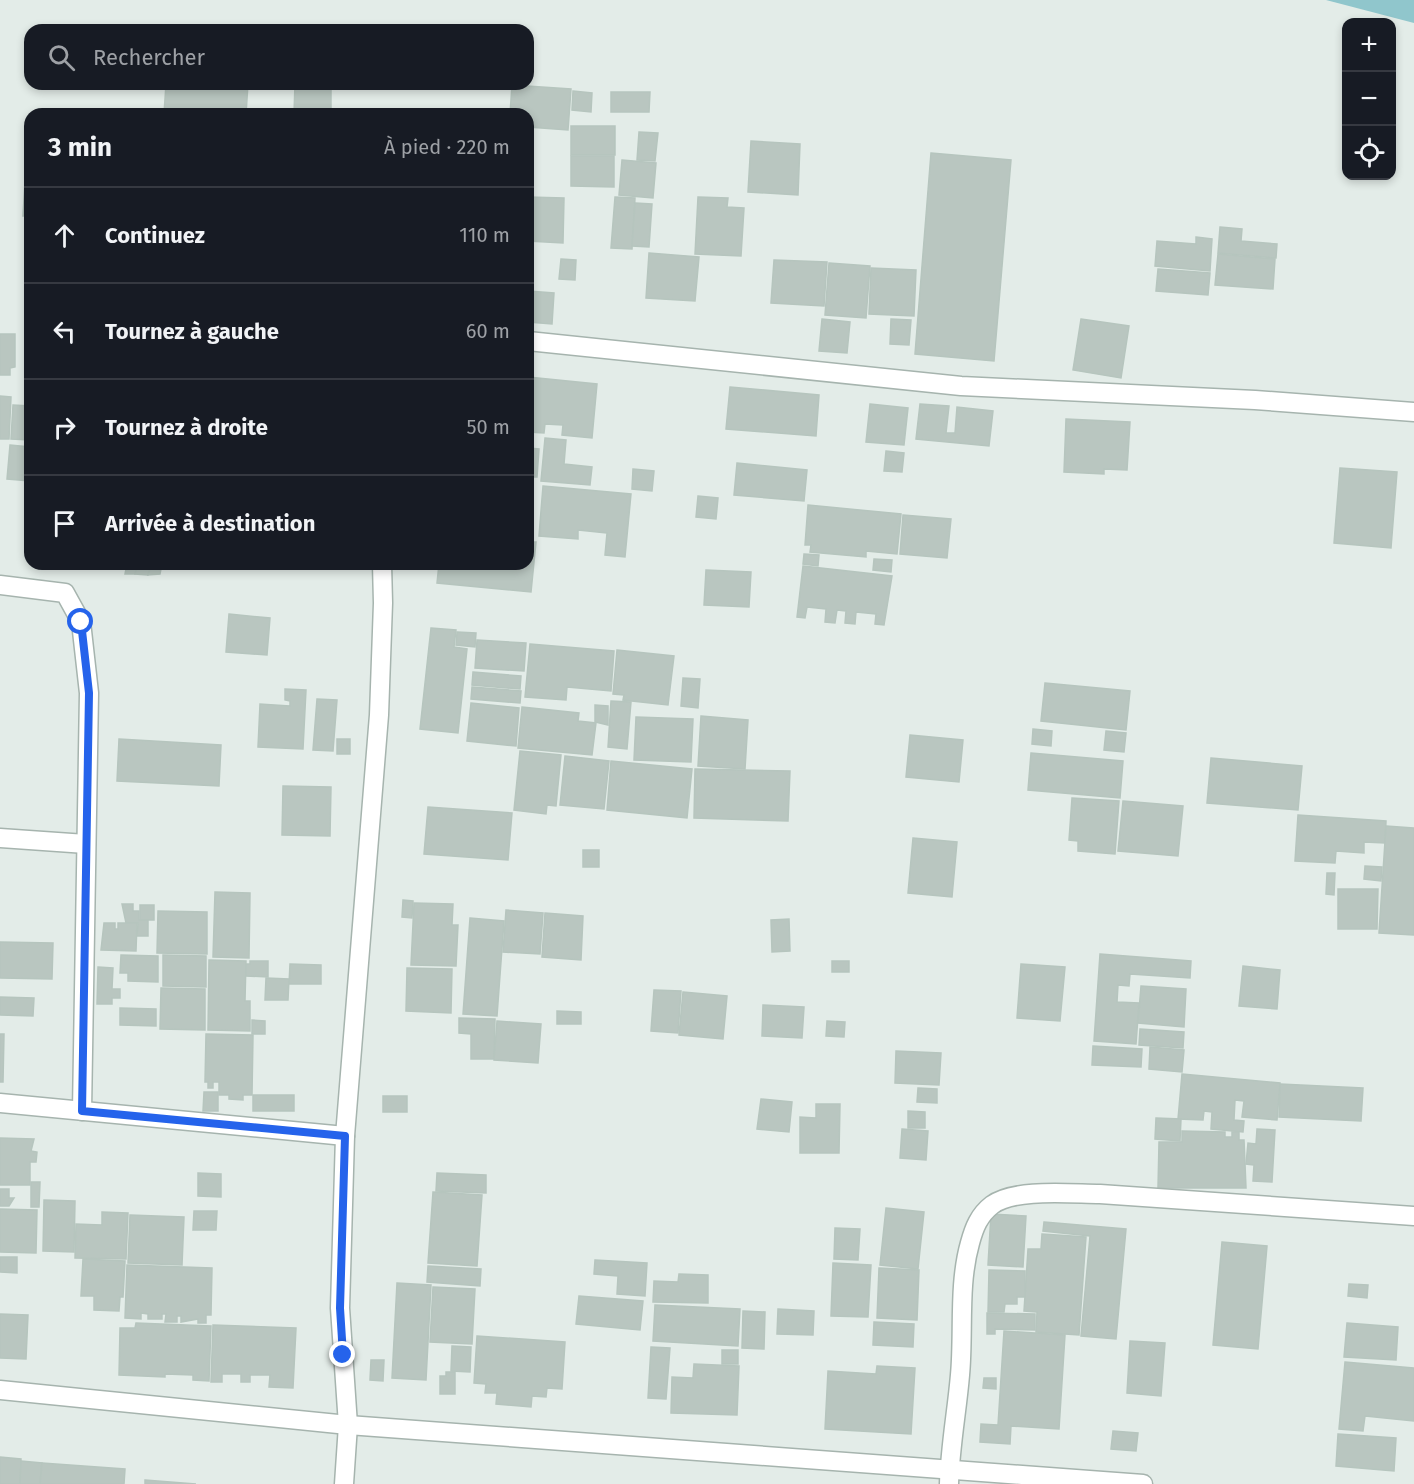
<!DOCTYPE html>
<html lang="fr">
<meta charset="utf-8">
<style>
:root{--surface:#171b24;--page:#20242c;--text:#f1f3f6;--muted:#9ea1a6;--line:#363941}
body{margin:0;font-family:"Fira Sans",sans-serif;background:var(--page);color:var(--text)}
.controls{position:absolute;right:18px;top:18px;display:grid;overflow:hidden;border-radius:12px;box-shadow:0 3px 9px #0003}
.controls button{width:54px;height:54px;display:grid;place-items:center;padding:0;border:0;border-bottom:2px solid var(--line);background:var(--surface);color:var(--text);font:30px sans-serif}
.stop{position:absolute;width:18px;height:18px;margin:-14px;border:4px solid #2563eb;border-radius:50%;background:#fff}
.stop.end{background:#2563eb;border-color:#fff;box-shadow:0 2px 6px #0008}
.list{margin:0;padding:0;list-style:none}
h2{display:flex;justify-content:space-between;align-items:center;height:78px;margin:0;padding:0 24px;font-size:26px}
h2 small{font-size:20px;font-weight:400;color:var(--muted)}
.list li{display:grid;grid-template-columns:39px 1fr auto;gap:18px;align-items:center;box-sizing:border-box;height:96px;padding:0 24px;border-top:2px solid var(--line)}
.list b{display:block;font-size:22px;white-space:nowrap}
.list em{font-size:20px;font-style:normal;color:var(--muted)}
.icon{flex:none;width:33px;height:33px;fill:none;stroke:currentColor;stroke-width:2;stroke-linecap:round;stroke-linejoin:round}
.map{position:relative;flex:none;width:1414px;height:1484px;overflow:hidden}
.search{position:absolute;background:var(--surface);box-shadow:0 3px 9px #0003;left:24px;top:24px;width:510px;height:66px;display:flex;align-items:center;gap:15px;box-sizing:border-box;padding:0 21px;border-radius:18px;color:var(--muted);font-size:22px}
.panel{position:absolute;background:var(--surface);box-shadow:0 3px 9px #0003;left:24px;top:108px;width:510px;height:462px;border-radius:18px}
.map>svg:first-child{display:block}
</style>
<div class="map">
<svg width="1414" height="1484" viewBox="0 0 1414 1484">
<rect width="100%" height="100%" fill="#e3ece8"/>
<polygon fill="#90c6cc" points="1326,0 1414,0 1414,23"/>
<g fill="#b9c6c0" stroke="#b6c5be" stroke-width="1.5">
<polygon points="166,84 248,84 246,114 164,114"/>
<polygon points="295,84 331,84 331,114 294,114"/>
<polygon points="512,85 571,89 568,130 528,127 528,114 510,114"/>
<polygon points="573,91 592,93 591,112 572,110"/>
<polygon points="611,92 650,92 649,112 611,112"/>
<rect x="571" y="126" width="44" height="29"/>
<polygon points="639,132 658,133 655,161 637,160"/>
<polygon points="751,141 800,144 798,195 748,192"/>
<polygon points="931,153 1011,160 994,361 915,354"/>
<polygon points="571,156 614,156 614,187 571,186"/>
<polygon points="622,160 656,163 653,198 619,195"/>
<polygon points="26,165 30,165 30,216 23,216"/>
<polygon points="528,197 564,198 563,243 528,241"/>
<polygon points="615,197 635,198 632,249 611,248"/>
<polygon points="698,197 728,198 727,207 744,208 741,256 695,254"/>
<polygon points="635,203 652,204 649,247 632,246"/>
<polygon points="1220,227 1242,229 1241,241 1277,244 1276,258 1218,253"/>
<polygon points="1196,237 1212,239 1210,271 1155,266 1157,241 1196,244"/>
<polygon points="649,253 699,257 695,301 646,298"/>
<polygon points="1218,254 1275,259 1273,289 1215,285"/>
<polygon points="561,259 576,260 575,280 559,279"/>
<polygon points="774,260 827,262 824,306 771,303"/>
<polygon points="829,263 870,266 866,318 825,315"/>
<polygon points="871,268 916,270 914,316 869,314"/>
<polygon points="1158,269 1210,273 1208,295 1156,291"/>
<polygon points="528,291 554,293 552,324 528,322"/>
<polygon points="822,319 850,322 847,353 819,351"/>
<polygon points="891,319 911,320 909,345 890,344"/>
<polygon points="1081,319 1129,326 1121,378 1073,370"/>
<polygon points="0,334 15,334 15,367 10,368 10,375 0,375"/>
<polygon points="528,377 597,384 592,438 562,435 563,425 545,424 544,433 528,432"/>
<polygon points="730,387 819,395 816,436 726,429"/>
<polygon points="0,396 11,397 9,439 0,439"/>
<polygon points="870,404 908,408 904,445 866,442"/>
<polygon points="920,404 949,406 946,433 955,433 957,407 993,411 989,446 916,439"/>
<polygon points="13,405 30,406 30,440 11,439"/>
<polygon points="1066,419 1130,422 1127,470 1104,469 1104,474 1064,472"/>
<polygon points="545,438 566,440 564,464 592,467 590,485 541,481"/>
<polygon points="10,445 30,447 30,481 7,479"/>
<polygon points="528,448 539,449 537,477 528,477"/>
<polygon points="886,451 904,453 902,472 884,471"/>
<polygon points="737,463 807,470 804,501 734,495"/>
<polygon points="1340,468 1397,472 1391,548 1334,543"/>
<polygon points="633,469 654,471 652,491 632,489"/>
<polygon points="543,486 631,494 625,557 605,555 607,533 578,530 578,539 539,536"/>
<polygon points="698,496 718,498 716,519 696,517"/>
<polygon points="808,505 901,514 897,554 866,551 866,557 810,552 811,545 805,545"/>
<polygon points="903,515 951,519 947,558 900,554"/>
<polygon points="528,542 536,542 531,592 437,583 439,564 528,564"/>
<polygon points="804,554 819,555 818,566 803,564"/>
<polygon points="874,559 892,560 891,572 873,570"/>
<polygon points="127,564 138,564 135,574 125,574"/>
<polygon points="138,564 152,564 148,575 135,574"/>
<polygon points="152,564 162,564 160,574 148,575"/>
<polygon points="803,566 892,576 884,625 875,624 876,614 856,612 855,624 845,623 846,611 837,610 835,623 825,622 826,609 807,607 805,618 797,617"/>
<polygon points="706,570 751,572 749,607 704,605"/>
<polygon points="229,614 270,618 267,655 226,652"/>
<polygon points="431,628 456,630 454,647 467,649 458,733 420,729"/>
<polygon points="457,632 476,633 475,647 456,645"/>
<polygon points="477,640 526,643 524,671 475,668"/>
<polygon points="530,644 614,651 611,691 567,687 566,700 525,697"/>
<polygon points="617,650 674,656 668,705 623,700 624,695 613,694"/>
<polygon points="473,672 521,676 520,689 472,685"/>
<polygon points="683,678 700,679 698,708 681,706"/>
<polygon points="1045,683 1130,691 1126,730 1041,721"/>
<polygon points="472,687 521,691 520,703 471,699"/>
<polygon points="285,689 306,690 303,749 258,747 260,704 290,706 290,701 285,700"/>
<polygon points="317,699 337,700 333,751 313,750"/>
<polygon points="611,701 631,702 627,749 608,747"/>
<polygon points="471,703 519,708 516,746 467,741"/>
<polygon points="595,705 608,706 608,725 595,722"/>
<polygon points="522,707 579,713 578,721 596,723 592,755 518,748"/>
<polygon points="701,716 748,720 745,769 698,766"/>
<polygon points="636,717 693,719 691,762 634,760"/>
<polygon points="1033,729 1052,731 1051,746 1032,744"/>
<polygon points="1106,731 1126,733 1124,752 1104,750"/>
<polygon points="910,735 963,740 959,782 906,777"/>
<polygon points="119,739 221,745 219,786 117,781"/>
<rect x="337" y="739" width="13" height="15"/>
<polygon points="520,751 561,755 556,806 547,805 546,814 514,810"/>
<polygon points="1031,753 1123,761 1120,798 1028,790"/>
<polygon points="565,756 609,761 604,809 560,805"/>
<polygon points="1211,758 1302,766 1298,810 1207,803"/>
<polygon points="611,761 692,769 687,818 607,810"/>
<polygon points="695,769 790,771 788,821 694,818"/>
<polygon points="283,786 331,787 330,836 282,835"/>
<polygon points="1072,798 1119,801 1115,854 1078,851 1078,841 1069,840"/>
<polygon points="1123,801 1183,806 1178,856 1118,851"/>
<polygon points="428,807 512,813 508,860 424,854"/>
<polygon points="1298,815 1386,821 1385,843 1364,842 1364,853 1336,851 1335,863 1295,861"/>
<polygon points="1386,826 1414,828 1414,935 1379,933"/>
<polygon points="913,838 957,842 952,897 908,893"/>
<rect x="583" y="850" width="16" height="17"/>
<polygon points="1365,866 1382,867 1381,881 1364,879"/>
<polygon points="1327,873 1335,873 1334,895 1326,894"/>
<polygon points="1338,889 1378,889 1377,929 1338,929"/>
<polygon points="215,892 250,893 249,958 213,957"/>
<polygon points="403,900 413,901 412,918 402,917"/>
<polygon points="414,903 453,904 452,925 458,925 456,966 411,965"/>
<polygon points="122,904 133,904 133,911 139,911 139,920 148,920 148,936 137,936 138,923 126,923"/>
<rect x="140" y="905" width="14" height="15"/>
<polygon points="506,910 543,913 540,954 503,952"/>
<polygon points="158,911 207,912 207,954 157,953"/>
<polygon points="545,913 583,916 581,960 542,957"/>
<polygon points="470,918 504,921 497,1016 463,1014"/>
<polygon points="789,919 790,951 772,952 771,920"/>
<polygon points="104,923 115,923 115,929 118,929 118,923 137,923 136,951 101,950"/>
<polygon points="0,942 53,943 52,979 0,978"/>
<polygon points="1100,954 1191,961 1190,978 1130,974 1129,986 1118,985 1117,1002 1139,1003 1136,1044 1094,1041"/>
<polygon points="121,955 158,956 158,982 128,981 128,973 120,973"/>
<polygon points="163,955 206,956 206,987 163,986"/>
<polygon points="209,960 246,961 245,1001 250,1001 250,1031 208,1030"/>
<polygon points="250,961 268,961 268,977 246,976 246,964 250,964"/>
<rect x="832" y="961" width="17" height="11"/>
<polygon points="290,964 321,965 321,984 289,984"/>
<polygon points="1021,964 1065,967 1060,1021 1017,1018"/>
<polygon points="1243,966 1280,970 1277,1009 1239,1006"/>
<polygon points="98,967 113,968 112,989 120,989 120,998 112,998 112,1004 97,1004"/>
<polygon points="407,968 452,969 451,1013 406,1011"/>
<polygon points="266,978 289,979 288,1000 265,1000"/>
<polygon points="1141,986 1186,989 1184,1027 1138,1023"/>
<polygon points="161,988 205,989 205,1030 160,1029"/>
<polygon points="654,990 681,991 678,1033 651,1031"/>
<polygon points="683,992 727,996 723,1039 679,1035"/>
<polygon points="0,997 34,998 33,1016 0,1015"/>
<polygon points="763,1005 804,1007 802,1038 762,1036"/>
<polygon points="120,1008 156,1009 156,1026 120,1025"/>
<polygon points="557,1011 581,1012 581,1024 557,1024"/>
<polygon points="459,1018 495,1019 494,1059 471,1059 471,1034 459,1033"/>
<polygon points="252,1020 265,1021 265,1034 252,1034"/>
<polygon points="497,1021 541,1024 538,1063 494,1060"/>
<polygon points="827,1021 845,1022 844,1037 826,1036"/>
<polygon points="1140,1029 1184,1032 1183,1048 1139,1045"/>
<polygon points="0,1034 4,1034 3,1082 0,1082"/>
<polygon points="206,1034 253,1035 252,1095 243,1095 243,1100 229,1099 229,1095 219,1095 219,1082 213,1082 213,1088 208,1088 208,1082 205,1082"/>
<polygon points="1093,1046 1142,1049 1141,1067 1092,1065"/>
<polygon points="1150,1047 1184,1050 1182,1072 1149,1069"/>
<polygon points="896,1051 941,1053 939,1085 895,1083"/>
<polygon points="1182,1074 1280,1083 1277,1120 1242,1117 1244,1101 1235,1100 1234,1120 1244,1121 1243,1132 1211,1129 1212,1112 1204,1111 1203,1120 1178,1119"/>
<polygon points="1280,1084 1363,1088 1361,1121 1279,1117"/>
<polygon points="918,1088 937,1089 937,1103 917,1102"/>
<polygon points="204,1092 218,1092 218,1111 203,1111"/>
<rect x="253" y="1095" width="41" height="16"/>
<rect x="383" y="1096" width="24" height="16"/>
<polygon points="761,1099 792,1102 789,1132 757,1129"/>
<polygon points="816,1104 840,1104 839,1153 800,1153 800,1117 816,1118"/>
<polygon points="908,1111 925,1112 925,1128 908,1128"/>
<polygon points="1156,1118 1181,1119 1180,1141 1155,1139"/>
<polygon points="902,1129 928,1131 926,1160 900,1158"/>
<polygon points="1257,1129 1275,1130 1272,1182 1253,1181 1254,1165 1246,1164 1248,1143 1256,1144"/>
<polygon points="1182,1131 1225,1132 1225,1137 1232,1137 1232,1132 1239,1132 1239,1140 1244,1140 1246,1188 1158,1188 1159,1142 1182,1142"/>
<polygon points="0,1138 34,1139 31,1151 37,1152 36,1162 30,1162 30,1185 0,1185"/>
<polygon points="198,1173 221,1174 221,1197 198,1196"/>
<polygon points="437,1173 486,1175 486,1193 436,1191"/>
<polygon points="31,1182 40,1182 39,1207 31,1207"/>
<polygon points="0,1189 9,1189 9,1198 14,1198 9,1206 0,1206"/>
<polygon points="433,1192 482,1195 477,1266 428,1263"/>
<polygon points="44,1200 75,1201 74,1252 43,1251"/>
<polygon points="886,1208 924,1212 918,1269 880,1265"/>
<polygon points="0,1209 37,1210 36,1253 0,1252"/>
<polygon points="194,1211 217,1211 216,1230 193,1230"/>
<polygon points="102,1212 128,1213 126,1259 75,1258 76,1224 102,1225"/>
<polygon points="991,1214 1026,1216 1023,1267 988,1265"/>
<polygon points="130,1215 184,1217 182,1265 128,1263"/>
<polygon points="1044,1222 1126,1229 1116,1339 1081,1336 1090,1236 1043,1231"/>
<polygon points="835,1228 860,1229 858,1260 834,1259"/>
<polygon points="1042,1234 1086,1237 1079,1335 1036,1332 1037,1312 1024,1311 1028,1249 1041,1249"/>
<polygon points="1222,1242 1267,1246 1258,1349 1213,1345"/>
<polygon points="0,1257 17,1257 17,1273 0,1272"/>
<polygon points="83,1259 125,1261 123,1297 120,1297 119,1311 94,1310 94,1296 81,1296"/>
<polygon points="595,1260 647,1263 645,1296 617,1294 618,1276 594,1274"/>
<polygon points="833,1263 871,1265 868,1317 831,1316"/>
<polygon points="127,1265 212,1268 211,1315 206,1315 206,1323 198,1323 198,1319 181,1322 181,1316 177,1316 177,1322 165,1322 166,1314 162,1314 162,1319 148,1319 148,1314 141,1313 141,1319 125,1318"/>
<polygon points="428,1266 481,1269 480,1286 427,1282"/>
<polygon points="879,1268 919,1270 917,1320 877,1318"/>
<polygon points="989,1270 1025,1271 1025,1297 1017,1297 1017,1304 1005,1304 1004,1312 988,1312"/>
<polygon points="679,1274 708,1275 708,1303 653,1302 654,1281 678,1282"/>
<polygon points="397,1283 431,1285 426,1380 392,1378"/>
<polygon points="1349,1284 1368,1285 1367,1298 1348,1296"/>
<polygon points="433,1287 475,1289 472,1344 430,1342"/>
<polygon points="579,1296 643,1301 640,1330 576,1324"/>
<polygon points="655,1305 740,1309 738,1346 653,1341"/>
<polygon points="778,1309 814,1311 813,1335 777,1334"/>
<polygon points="743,1311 765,1312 764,1349 742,1348"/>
<polygon points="987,1313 1035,1314 1035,1330 995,1329 995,1334 987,1334"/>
<polygon points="0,1314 28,1315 26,1359 0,1358"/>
<polygon points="874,1322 914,1324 913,1347 873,1345"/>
<polygon points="136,1323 211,1326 209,1381 193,1380 193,1375 165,1374 165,1377 119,1375 120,1328 135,1328"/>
<polygon points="1347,1323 1398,1327 1396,1360 1344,1357"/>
<polygon points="213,1325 296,1328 293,1388 269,1387 270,1375 250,1375 250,1382 241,1382 241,1374 222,1374 222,1382 211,1382"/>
<polygon points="1004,1331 1065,1335 1059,1429 1011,1426 1010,1444 980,1442 981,1424 998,1425"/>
<polygon points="477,1336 565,1342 562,1389 547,1388 546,1397 532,1396 531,1407 496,1404 497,1393 485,1393 486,1384 474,1383"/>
<polygon points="1130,1341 1165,1343 1161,1396 1127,1393"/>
<polygon points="452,1346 471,1347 470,1372 451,1371"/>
<polygon points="651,1347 670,1348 666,1399 648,1398"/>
<rect x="722" y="1350" width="16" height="14"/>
<polygon points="371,1360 384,1360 383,1381 370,1380"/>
<polygon points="1345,1362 1414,1368 1414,1421 1365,1416 1363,1431 1339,1429"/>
<polygon points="694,1364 739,1366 737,1415 671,1413 672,1377 693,1378"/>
<polygon points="877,1366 915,1368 911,1434 825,1429 828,1371 876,1374"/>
<polygon points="446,1372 455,1372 455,1394 440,1394 440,1376 446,1376"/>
<polygon points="984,1378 996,1378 996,1389 983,1388"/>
<polygon points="1113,1431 1138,1433 1136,1451 1111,1449"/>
<polygon points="1338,1434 1396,1438 1394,1471 1336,1466"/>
<polygon points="0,1457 21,1459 20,1484 0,1484"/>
<polygon points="21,1461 42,1463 40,1484 20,1484"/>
<polygon points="42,1463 125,1469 124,1484 40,1484"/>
<polygon points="145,1480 196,1484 145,1484"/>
</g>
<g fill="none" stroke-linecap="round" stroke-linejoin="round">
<g stroke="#a6b4ae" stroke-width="21">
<g id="minor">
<polyline points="528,341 961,386 1255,400 1414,412"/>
<polyline points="0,585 65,593 81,622 89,693 82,1111"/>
<polyline points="0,838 86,844"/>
<polyline points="0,1103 345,1136"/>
<polyline points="0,1390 348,1425 1143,1484"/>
<polyline points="344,1484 348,1425 340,1308 345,1136 379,715 383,603 382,564"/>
<path d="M949,1484C950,1447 957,1411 960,1375C964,1332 958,1285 970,1243C974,1228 979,1215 992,1205C1015,1188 1072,1194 1100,1194L1414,1216"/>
</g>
</g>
<use href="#minor" stroke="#fff" stroke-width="18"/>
</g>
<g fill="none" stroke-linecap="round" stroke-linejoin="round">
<polyline stroke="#2563eb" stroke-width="8" points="81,622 89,693 82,1111 345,1136 340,1308 343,1355"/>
</g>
</svg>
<div class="controls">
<button>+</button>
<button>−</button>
<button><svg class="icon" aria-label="locate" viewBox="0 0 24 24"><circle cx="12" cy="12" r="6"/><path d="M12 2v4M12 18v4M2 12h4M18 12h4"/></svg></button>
</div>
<div class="stop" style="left:81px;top:622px"></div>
<div class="stop end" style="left:343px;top:1355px"></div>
<div class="search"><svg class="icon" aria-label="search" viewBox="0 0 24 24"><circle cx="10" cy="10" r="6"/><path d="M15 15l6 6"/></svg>Rechercher</div>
<section class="panel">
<h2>3 min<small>À pied · 220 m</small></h2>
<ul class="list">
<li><svg class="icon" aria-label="ahead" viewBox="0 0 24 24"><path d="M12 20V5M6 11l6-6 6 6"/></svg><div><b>Continuez</b></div><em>110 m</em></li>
<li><svg class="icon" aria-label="left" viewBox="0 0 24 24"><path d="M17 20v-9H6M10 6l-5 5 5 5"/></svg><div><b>Tournez à gauche</b></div><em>60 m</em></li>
<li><svg class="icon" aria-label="right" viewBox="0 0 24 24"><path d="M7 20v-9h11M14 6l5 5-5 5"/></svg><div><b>Tournez à droite</b></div><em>50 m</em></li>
<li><svg class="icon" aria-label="arrive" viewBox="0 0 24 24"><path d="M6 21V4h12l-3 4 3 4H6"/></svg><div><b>Arrivée à destination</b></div></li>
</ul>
</section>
</div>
